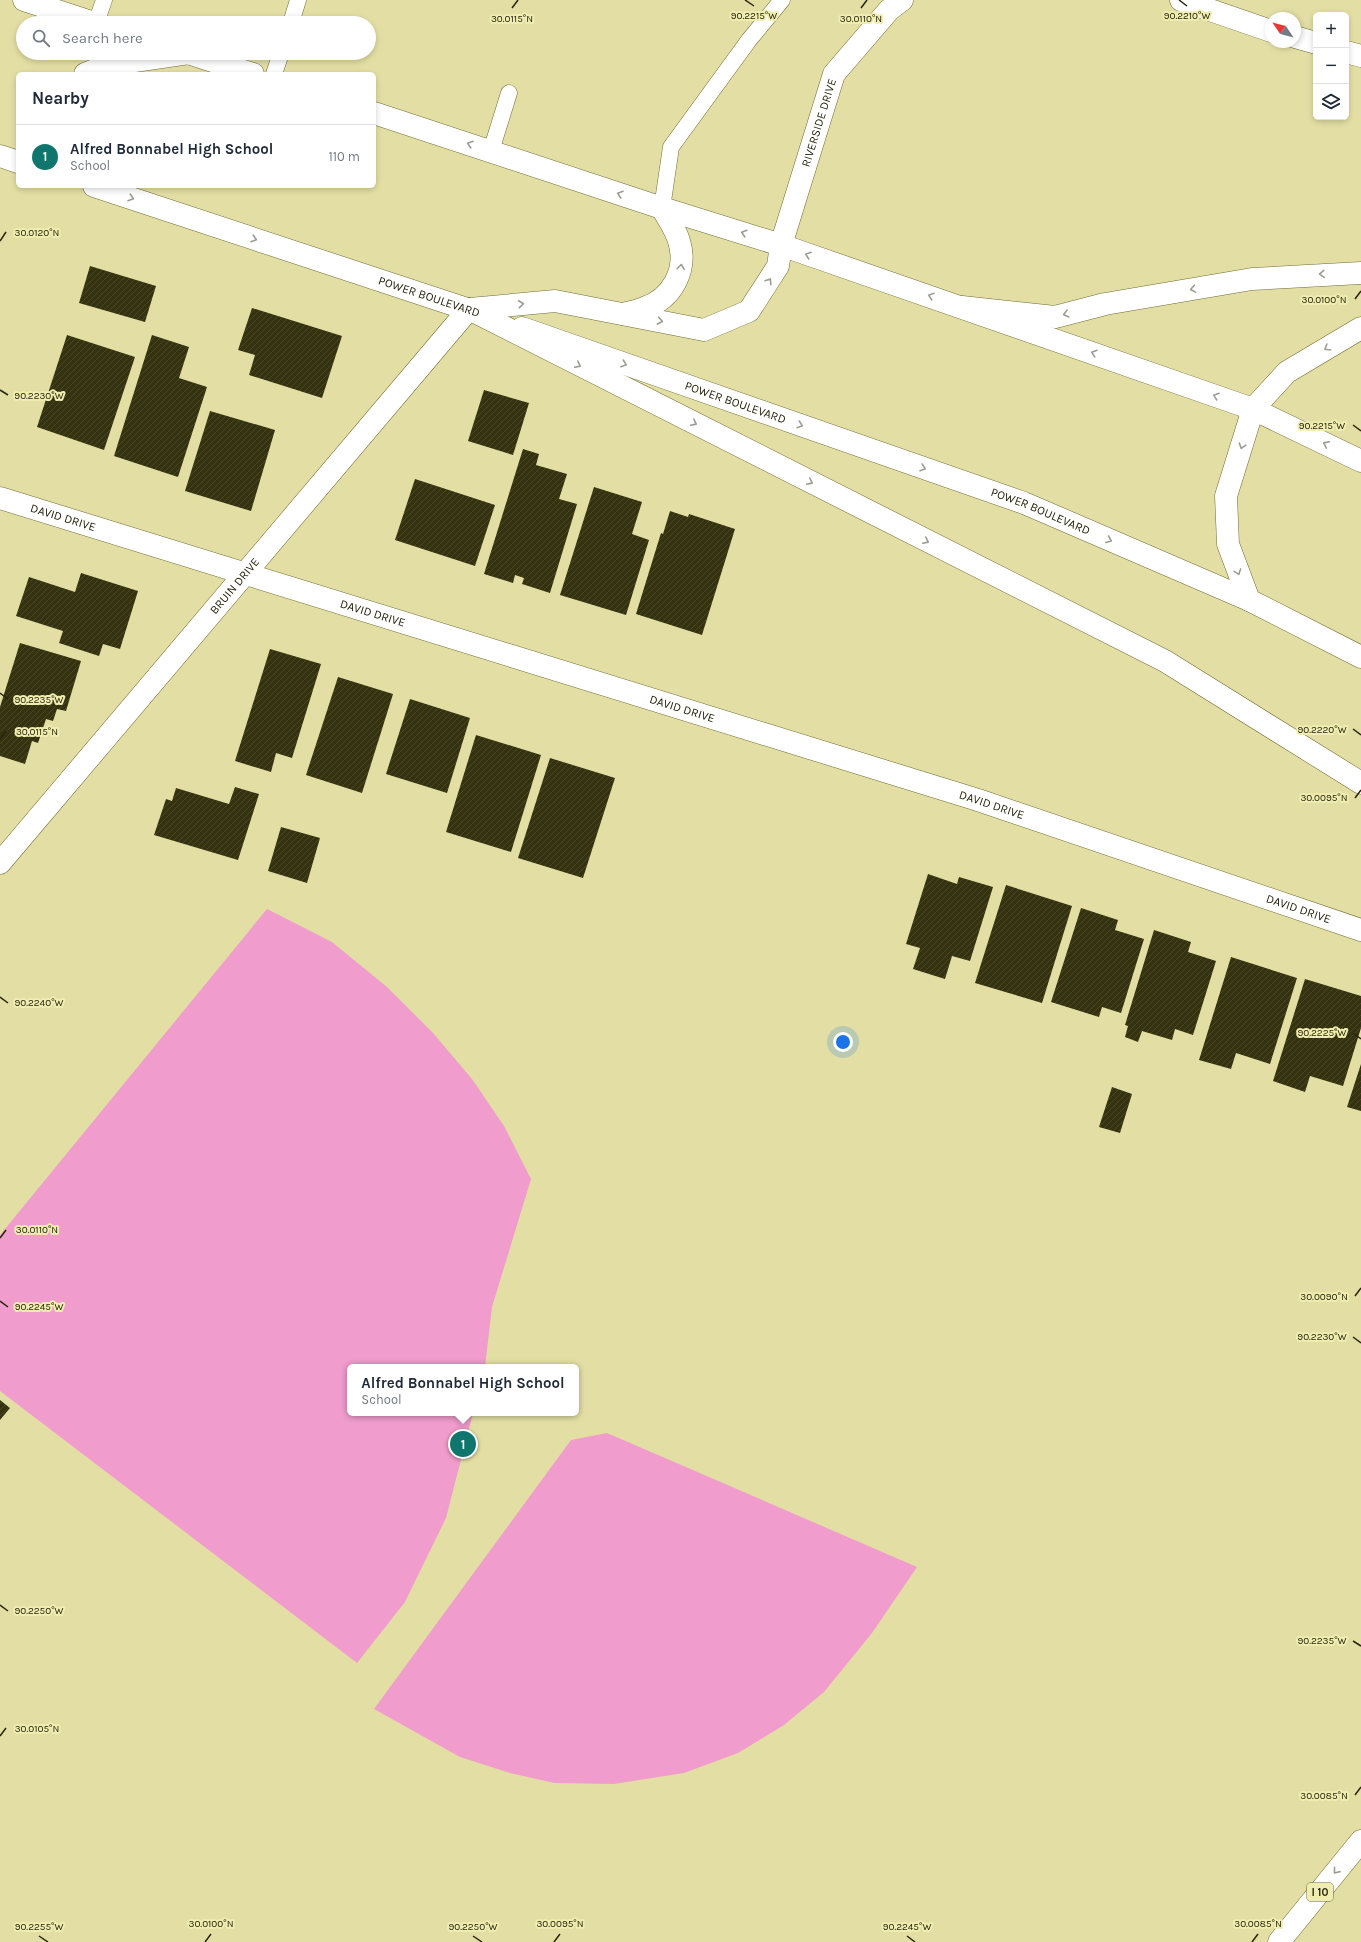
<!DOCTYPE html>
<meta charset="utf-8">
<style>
:root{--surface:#fff;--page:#f2f2f3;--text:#1f2937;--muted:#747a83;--line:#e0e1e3;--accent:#0f766e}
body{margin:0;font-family:Karla,sans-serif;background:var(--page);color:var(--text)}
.controls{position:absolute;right:12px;top:12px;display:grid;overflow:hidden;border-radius:6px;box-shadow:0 2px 6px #0003}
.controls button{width:36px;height:36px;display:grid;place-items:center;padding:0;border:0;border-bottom:1px solid var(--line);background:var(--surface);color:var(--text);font:20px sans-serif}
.compass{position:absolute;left:1265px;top:12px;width:36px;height:36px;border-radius:50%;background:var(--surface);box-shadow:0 2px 6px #0003;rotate:305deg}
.you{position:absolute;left:843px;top:1042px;width:14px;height:14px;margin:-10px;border:3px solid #fff;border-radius:50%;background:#1a73e8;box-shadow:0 0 0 6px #1a73e833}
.badge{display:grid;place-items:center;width:26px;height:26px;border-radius:50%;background:var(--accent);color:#fff;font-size:13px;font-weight:700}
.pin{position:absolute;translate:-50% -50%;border:2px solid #fff;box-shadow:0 1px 4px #0006}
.popup{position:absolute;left:347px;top:1364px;width:232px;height:52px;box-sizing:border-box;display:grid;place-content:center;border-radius:6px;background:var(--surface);filter:drop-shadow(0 1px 3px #0005);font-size:13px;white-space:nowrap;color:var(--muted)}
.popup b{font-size:15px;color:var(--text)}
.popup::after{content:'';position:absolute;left:50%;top:100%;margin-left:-8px;border:8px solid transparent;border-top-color:var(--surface)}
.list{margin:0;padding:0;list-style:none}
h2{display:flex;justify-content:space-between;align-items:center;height:52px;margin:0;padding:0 16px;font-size:17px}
h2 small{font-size:13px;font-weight:400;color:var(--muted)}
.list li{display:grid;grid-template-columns:26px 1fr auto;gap:12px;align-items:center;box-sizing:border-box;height:64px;padding:0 16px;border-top:1px solid var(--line)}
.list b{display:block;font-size:15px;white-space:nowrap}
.list p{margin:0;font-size:13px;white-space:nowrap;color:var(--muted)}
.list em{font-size:13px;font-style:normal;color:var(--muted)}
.icon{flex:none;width:22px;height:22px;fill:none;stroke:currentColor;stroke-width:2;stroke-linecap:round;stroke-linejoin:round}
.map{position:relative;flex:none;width:1361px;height:1942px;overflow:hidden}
.search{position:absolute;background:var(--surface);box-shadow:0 2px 6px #0003;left:16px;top:16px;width:360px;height:44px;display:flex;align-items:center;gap:10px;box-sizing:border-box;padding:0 14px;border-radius:22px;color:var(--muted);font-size:15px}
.panel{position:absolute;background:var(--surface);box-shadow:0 2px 6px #0003;left:16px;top:72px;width:360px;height:116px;border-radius:6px}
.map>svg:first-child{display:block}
</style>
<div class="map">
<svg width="1361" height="1942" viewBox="0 0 1361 1942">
<defs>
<pattern id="building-hatch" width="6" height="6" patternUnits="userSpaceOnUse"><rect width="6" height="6" fill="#35320f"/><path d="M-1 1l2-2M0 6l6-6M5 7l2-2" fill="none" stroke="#4a4728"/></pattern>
</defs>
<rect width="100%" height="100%" fill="#e3dfa4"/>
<g fill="#f09ccc">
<polygon points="267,909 332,942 387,987 433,1033 472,1079 504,1126 531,1179 492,1307 485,1367 350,1367 350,1413 473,1413 446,1518 405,1602 357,1663 0,1391 0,1235"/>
<polygon points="607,1433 917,1567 872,1633 824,1692 784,1725 738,1753 684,1773 614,1784 554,1783 510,1773 460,1757 374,1709 571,1440"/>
</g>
<g fill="url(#building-hatch)">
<polygon points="90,266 156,286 145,322 79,303"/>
<polygon points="252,308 342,336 322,398 249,375 255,355 238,350"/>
<polygon points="67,335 135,357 104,450 37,427"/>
<polygon points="152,335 189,347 179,378 207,387 178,477 114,456"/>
<polygon points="484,390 529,403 513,455 468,441"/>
<polygon points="210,411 275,430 251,511 185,491"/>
<polygon points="523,449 539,454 536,465 567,474 559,499 577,504 550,593 522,584 524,578 515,575 513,583 484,574"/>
<polygon points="415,479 495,505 475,566 395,540"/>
<polygon points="594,487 642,502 632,534 649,540 626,615 560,595"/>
<polygon points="670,511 688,517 689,514 735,529 702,635 636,614 661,533 663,534"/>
<polygon points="81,573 138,591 120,649 103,644 99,656 59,643 63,631 16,616 29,577 75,592"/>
<polygon points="20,643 81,661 66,711 57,709 53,721 46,719 38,743 32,741 25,764 0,756 0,707"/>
<polygon points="270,649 321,664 292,758 276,753 271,772 235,761"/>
<polygon points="338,677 393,694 362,793 306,775"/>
<polygon points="410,699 470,718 447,793 386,774"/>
<polygon points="476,735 541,755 511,852 446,832"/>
<polygon points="550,758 615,778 583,878 518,858"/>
<polygon points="235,787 259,794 238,860 154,835 166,799 172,801 176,788 229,804"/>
<polygon points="281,827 320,838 307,883 268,871"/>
<polygon points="928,874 957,884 959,877 993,887 970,961 952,956 945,979 913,969 920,948 906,944"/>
<polygon points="1006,885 1072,906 1042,1003 975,983"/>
<polygon points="1081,908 1118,920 1115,930 1144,939 1121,1013 1102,1007 1099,1017 1051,1002"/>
<polygon points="1154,930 1191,942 1188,952 1216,961 1193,1035 1175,1029 1172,1040 1142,1031 1138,1042 1125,1037 1128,1026 1125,1025"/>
<polygon points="1231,957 1297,978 1270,1064 1236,1053 1231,1069 1199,1060"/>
<polygon points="1305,979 1361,996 1361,1028 1343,1086 1310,1076 1305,1092 1273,1081"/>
<polygon points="1361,1064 1361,1111 1347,1107"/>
<polygon points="1112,1087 1132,1094 1120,1133 1099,1127"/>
<polygon points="0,1400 10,1408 0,1420"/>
</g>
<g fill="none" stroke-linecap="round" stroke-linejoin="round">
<g stroke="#706c34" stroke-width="17">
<g id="lane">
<polyline points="96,23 104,0"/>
<polyline points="291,23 298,0"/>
<polyline points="274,74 281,53"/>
<polyline points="491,151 509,93"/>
<polyline points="662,208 671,147 749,40 782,0"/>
</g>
</g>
<g stroke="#706c34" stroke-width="23">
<g id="street">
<polyline points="1181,0 1271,31"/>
<polyline points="1295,37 1316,43"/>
<polyline points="1346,52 1361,56"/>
<path id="s1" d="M781,245L834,74L889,10L902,0"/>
<path id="s2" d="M0,498L978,800L1361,930"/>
<path id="s3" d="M0,863L469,309"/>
</g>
</g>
<g stroke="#706c34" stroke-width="23">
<g id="secondary">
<polyline points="24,0 94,23"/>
<polyline points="188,53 253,74"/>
<polyline points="85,74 107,65 189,53"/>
<polyline points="374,113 662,208 781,245 1253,409 1361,461"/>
<polyline points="0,156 18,162"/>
<path id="s4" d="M94,186L488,316"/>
<polyline points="470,309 555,301 704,330 749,311 778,266 781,245"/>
<path d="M623,314C630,312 637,311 644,308C672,299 688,270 679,241C676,230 668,219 662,208"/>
<path id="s5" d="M522,328L1024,503L1249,600L1361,657"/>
</g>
</g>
<g stroke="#706c34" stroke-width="23">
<g id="highway">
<polyline points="962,307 1055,317 1105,304 1252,279 1361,273"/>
<polyline points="469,309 1165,661 1361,783"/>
<polyline points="1249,600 1228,544 1226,496 1253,409 1287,372 1361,328"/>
<polyline points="1279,1942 1361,1841"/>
</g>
</g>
<use href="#lane" stroke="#fff" stroke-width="16"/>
<use href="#street" stroke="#fff" stroke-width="22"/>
<use href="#secondary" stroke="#fff" stroke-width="22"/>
<use href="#highway" stroke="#fff" stroke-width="22"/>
</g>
<defs><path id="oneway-chevron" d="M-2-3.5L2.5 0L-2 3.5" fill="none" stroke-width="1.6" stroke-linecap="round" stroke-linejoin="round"/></defs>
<g stroke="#9d9c92">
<use href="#oneway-chevron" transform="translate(470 144) rotate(-162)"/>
<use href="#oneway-chevron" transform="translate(620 194) rotate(-161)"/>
<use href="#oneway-chevron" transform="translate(131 198) rotate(18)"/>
<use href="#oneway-chevron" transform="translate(744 233) rotate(-163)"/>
<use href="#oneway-chevron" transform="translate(254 239) rotate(18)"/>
<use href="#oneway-chevron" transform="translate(808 255) rotate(-161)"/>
<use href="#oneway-chevron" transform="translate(681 267) rotate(-83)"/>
<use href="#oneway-chevron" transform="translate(1322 274) rotate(176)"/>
<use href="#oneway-chevron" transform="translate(769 281) rotate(-57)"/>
<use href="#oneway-chevron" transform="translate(1193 289) rotate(170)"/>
<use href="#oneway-chevron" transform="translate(931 296) rotate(-161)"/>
<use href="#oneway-chevron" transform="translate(521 304) rotate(-6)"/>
<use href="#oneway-chevron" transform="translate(1066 314) rotate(166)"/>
<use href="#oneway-chevron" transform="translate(660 321) rotate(11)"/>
<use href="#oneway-chevron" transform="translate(1327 348) rotate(149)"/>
<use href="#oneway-chevron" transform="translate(1094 353) rotate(-161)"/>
<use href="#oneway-chevron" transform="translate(624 364) rotate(19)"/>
<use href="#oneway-chevron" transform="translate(578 365) rotate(27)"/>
<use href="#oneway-chevron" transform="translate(1216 396) rotate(-161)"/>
<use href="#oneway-chevron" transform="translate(694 423) rotate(27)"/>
<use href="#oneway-chevron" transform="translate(800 425) rotate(19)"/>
<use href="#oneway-chevron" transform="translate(1326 444) rotate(-154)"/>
<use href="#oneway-chevron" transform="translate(1242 446) rotate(108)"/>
<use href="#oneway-chevron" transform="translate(923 468) rotate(19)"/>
<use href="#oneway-chevron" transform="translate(810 482) rotate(27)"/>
<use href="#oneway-chevron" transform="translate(1109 540) rotate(23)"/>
<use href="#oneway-chevron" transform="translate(926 541) rotate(27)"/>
<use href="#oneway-chevron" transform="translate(1238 572) rotate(70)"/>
<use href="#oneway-chevron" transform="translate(1336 1871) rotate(129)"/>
</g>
<path fill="none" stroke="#26240c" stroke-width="1.5" d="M745,0L754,6M1179,0L1187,6M512,8L518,0M861,8L867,0M0,241L6,232M1355,299L1361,291M0,390L8,395M1353,425L1361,431M0,693L8,699M1353,729L1361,735M0,739L6,731M1355,798L1361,790M0,997L8,1003M1353,1033L1361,1039M0,1238L6,1230M1355,1296L1361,1288M0,1301L8,1307M1353,1337L1361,1343M0,1605L8,1611M1353,1641L1361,1646M0,1736L6,1728M1355,1795L1361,1787M39,1936L48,1942M473,1936L482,1942M907,1936L915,1942M205,1942L211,1934M554,1942L560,1934M1252,1942L1258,1934"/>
<g text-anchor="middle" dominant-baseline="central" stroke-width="4" stroke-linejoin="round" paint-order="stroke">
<rect fill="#f0edb0" stroke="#63603d" stroke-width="1" x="1307" y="1883" width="26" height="18" rx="3"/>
<g font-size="11" font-weight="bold" fill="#26240c">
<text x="1320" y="1892">I 10</text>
</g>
<g font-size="12" fill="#26240c" stroke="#f0edb0">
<text stroke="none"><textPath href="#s1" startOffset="128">RIVERSIDE DRIVE</textPath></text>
<text stroke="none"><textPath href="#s4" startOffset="353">POWER BOULEVARD</textPath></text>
<text stroke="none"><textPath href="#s5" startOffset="226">POWER BOULEVARD</textPath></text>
<text stroke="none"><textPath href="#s5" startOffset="550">POWER BOULEVARD</textPath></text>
<text stroke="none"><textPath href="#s2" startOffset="66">DAVID DRIVE</textPath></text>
<text stroke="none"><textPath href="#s3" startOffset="363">BRUIN DRIVE</textPath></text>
<text stroke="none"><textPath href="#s2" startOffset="390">DAVID DRIVE</textPath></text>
<text stroke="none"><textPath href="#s2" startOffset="714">DAVID DRIVE</textPath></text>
<text stroke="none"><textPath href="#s2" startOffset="1038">DAVID DRIVE</textPath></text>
<text stroke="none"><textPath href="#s2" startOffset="1362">DAVID DRIVE</textPath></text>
</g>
</g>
<g font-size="10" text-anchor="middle" fill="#26240c" stroke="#f0edb0" stroke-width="4" stroke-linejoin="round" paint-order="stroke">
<text x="754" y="19">90.2215°W</text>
<text x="1187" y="19">90.2210°W</text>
<text x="512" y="22">30.0115°N</text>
<text x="861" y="22">30.0110°N</text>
<text x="37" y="236">30.0120°N</text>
<text x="1324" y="303">30.0100°N</text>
<text x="39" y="399">90.2230°W</text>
<text x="1322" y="429">90.2215°W</text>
<text x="39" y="703">90.2235°W</text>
<text x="1322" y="733">90.2220°W</text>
<text x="37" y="735">30.0115°N</text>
<text x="1324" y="801">30.0095°N</text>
<text x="39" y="1006">90.2240°W</text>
<text x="1322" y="1036">90.2225°W</text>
<text x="37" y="1233">30.0110°N</text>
<text x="1324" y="1300">30.0090°N</text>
<text x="39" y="1310">90.2245°W</text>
<text x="1322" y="1340">90.2230°W</text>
<text x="39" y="1614">90.2250°W</text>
<text x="1322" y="1644">90.2235°W</text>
<text x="37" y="1732">30.0105°N</text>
<text x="1324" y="1799">30.0085°N</text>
<text x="211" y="1927">30.0100°N</text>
<text x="560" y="1927">30.0095°N</text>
<text x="1258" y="1927">30.0085°N</text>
<text x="39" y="1930">90.2255°W</text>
<text x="473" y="1930">90.2250°W</text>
<text x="907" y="1930">90.2245°W</text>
</g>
</svg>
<div class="controls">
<button>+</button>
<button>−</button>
<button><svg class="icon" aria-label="layers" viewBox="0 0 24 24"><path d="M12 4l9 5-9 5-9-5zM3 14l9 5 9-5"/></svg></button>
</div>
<svg class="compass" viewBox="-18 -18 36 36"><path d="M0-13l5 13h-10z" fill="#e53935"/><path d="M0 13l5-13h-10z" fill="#747a83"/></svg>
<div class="you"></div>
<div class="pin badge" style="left:463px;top:1444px">1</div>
<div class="popup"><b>Alfred Bonnabel High School</b>School</div>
<div class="search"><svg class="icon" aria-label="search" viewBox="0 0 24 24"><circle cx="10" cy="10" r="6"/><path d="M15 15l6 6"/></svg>Search here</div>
<section class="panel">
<h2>Nearby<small></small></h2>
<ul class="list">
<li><span class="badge">1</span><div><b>Alfred Bonnabel High School</b><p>School</p></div><em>110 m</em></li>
</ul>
</section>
</div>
